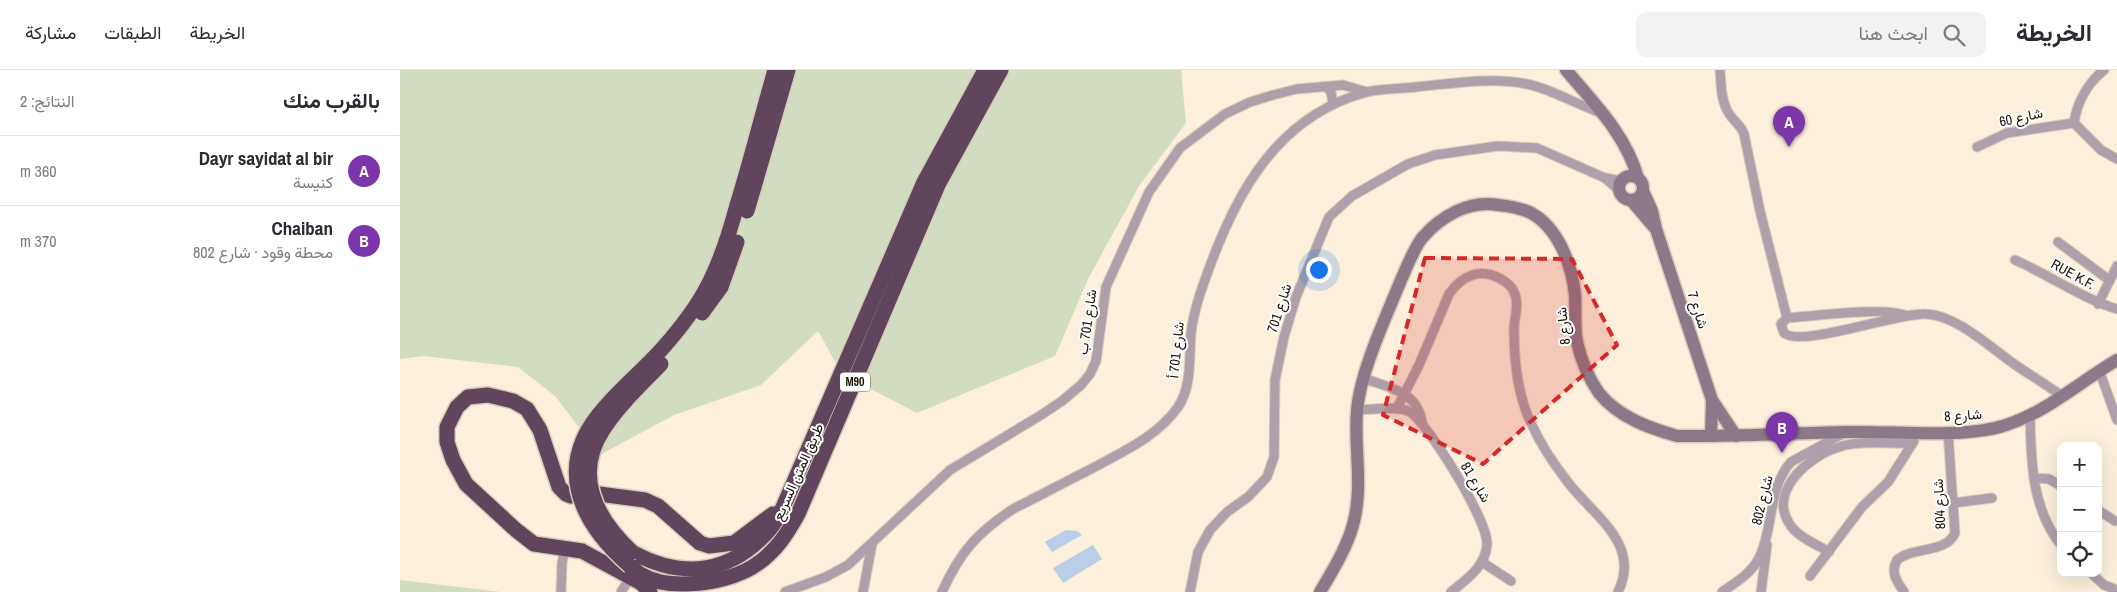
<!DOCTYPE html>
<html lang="ar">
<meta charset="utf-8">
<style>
:root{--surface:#fff;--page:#f2f2f3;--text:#2b2b33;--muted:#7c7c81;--line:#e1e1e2;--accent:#7c36a9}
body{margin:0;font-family:"Archivo Narrow",Vazirmatn,sans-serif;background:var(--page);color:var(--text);direction:rtl}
.controls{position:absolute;right:15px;bottom:15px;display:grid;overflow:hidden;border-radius:10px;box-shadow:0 5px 20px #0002}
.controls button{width:45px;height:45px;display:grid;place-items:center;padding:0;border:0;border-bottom:1px solid var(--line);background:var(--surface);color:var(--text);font:25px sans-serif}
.you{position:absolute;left:918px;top:199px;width:18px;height:18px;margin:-12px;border:4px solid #fff;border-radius:50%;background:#1a73e8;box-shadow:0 0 0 8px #1a73e833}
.badge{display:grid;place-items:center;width:32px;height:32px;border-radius:50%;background:var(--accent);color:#fff;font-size:16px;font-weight:700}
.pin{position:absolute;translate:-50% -41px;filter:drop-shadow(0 1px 2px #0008)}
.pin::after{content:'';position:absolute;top:26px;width:18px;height:15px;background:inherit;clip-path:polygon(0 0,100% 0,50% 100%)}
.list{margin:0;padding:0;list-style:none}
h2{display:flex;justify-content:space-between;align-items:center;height:65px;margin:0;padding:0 20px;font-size:21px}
h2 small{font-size:16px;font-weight:400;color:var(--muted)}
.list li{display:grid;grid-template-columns:32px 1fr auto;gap:15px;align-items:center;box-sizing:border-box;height:70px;padding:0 20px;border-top:1px solid var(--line)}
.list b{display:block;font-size:19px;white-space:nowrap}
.list p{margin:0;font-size:16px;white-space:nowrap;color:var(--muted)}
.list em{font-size:16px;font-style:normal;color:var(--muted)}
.icon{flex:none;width:28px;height:28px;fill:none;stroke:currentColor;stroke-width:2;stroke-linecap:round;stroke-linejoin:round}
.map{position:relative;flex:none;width:1717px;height:522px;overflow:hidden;direction:ltr}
header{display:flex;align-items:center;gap:30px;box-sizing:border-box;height:70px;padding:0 25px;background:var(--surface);border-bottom:1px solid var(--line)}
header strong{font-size:24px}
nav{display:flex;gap:28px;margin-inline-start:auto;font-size:18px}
.search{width:350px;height:45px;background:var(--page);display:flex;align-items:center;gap:12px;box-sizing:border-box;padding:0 18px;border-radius:10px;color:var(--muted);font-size:19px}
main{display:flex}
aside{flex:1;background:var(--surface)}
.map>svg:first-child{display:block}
</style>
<header>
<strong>الخريطة</strong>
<div class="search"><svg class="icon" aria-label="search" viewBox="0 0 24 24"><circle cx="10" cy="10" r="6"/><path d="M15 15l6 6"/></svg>ابحث هنا</div>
<nav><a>الخريطة</a><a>الطبقات</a><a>مشاركة</a></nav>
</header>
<main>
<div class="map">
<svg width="1717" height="522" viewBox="0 0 1717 522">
<rect width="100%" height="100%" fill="#fcefdc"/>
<g fill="#d2dcc1">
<polygon points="0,0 781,0 786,53 739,116 688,209 655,286 517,343 442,304 418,261 361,315 274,345 200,385 155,326 118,297 23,286 0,289"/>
<polygon points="0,510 101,522 0,522"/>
</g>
<g fill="#b9cee7">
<polygon points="666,460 677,461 682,465 652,482 645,472"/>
<polygon points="693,475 702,489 663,513 653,498"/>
</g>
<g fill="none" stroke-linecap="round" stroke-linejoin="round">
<g stroke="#d8cbba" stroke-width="11">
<g id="street">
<path d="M1320,0C1321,14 1321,30 1328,42C1333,51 1341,55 1344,64L1360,141L1387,248"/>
<polyline points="927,17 931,22 933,34"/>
<path d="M1674,53C1677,32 1688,13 1704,0"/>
<polyline points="1674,53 1701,80 1717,89"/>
<polyline points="1577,77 1607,63 1674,53"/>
<polyline points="1205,108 1222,111"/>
<polyline points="1658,172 1709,210"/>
<path d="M1615,190C1649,205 1683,229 1717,239"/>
<polyline points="1698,234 1717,196"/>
<path d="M1507,246C1488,236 1412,246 1387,248L1381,254L1384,263C1401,278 1499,242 1526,244C1556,245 1590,277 1614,294C1630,305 1647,315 1662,326"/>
<polyline points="1699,300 1717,350"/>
<path d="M963,308C989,318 1018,321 1022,353"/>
<path d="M997,338L1019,295L1049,224C1062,206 1080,197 1101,209C1106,212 1112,216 1114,222C1120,234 1114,247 1114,260C1114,289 1118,326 1131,353C1140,373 1153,393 1167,411C1192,445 1242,473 1218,522"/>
<path d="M957,340C970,340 999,335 1010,342C1029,355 1089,452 1087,475C1085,497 1067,509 1051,522"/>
<path d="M1630,344C1631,389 1631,438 1661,475"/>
<polyline points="1634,408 1649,409 1661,416"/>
<polyline points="1553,433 1592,428"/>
<polyline points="1698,440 1715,451"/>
<path d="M1429,482C1416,474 1397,467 1389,453C1368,420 1411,385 1439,377C1459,370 1491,374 1512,373"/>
<polyline points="1082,492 1111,511"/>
<polyline points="1691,503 1704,515 1717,520"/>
<polyline points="1410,506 1462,437 1488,412 1514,371"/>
<polyline points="161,522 162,493 165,478"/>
<polyline points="221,522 230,508"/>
<polyline points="385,522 426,507 448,495 550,400 641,345 662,331 681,315 690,304 696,291 706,217 749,122 780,78 825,44 850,32 873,25 897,19 943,15 967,22"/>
<polyline points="463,522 472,474"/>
<path d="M542,522C560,482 577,463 613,439C639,426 665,412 691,399C722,382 757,367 778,337C792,317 789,287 791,264C792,251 796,237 800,224C830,136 869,48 967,22C982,18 1000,19 1016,17C1057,13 1105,4 1144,19C1163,26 1182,36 1201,43"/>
<polyline points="790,522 798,482 810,460 827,442 848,427 867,407 874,387 875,310 884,267 896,227 929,147 952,126 1008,94 1035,85 1098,76 1137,78 1205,108 1220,121"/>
<path d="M1322,522C1335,513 1352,503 1359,488C1374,458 1368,417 1391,392L1444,363"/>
<polyline points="1361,522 1367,475"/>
<path d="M1504,522C1497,512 1490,502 1497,490C1513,476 1546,484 1555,463L1548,362"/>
</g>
</g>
<g stroke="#d8cbba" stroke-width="15">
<g id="secondary">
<path d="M1166,0C1194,33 1226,65 1238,108"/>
<circle cx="1231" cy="118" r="12"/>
<polyline points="1243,121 1252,141 1256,159 1312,330 1336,366"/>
<polyline points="1231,130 1254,157"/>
<polyline points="1311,366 1312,330"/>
<path d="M920,522C933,500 948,476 954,451C963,415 954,377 957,341C960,302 986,247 1001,210C1007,197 1013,180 1022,168C1041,146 1069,130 1098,135C1108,136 1120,138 1129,142C1158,156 1172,195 1175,225C1176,240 1174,257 1177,272C1181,289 1189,309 1199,323C1218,347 1249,358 1277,366C1334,367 1391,363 1448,362C1493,361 1564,369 1606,355C1647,342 1681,311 1717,290"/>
</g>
</g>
<g stroke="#d8cbba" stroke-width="18">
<g id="highway">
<polyline points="199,424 245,430 258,436 300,473 309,476 334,473 373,444"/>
<polyline points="171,426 166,424 159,417 140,360 127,339 113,331 88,325 68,327 57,337 47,357 47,372 53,390 66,414 116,460 134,474 182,481 241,513 250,522"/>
<path d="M232,482C283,510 331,504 370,459C376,452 380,443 384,435L524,112L585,0"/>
<path d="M230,496C234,499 238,503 242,505C271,522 331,513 357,494C376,481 387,464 398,444L538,115L601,0"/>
</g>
</g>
<use href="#street" stroke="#ada0ab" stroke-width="9"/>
<use href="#secondary" stroke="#8b7989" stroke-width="12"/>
<use href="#highway" stroke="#5f465c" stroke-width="15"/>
<g stroke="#d8cbba" stroke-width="18" stroke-linecap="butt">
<g id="highway-bridge">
<polyline points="347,141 388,0"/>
<polyline points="302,243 321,217 337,172"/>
<path d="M232,482C197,449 173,406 203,360C218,336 241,315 261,294"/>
<path d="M230,496C178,451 153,394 205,337C222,317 243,300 261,280C279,260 297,237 309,213C322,188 330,161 337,135C351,90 362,45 375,0"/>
</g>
</g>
<use href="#highway-bridge" stroke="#5f465c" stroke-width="15"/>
</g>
<path fill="#d62828" fill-opacity="0.2" stroke="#d62828" stroke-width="4" stroke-dasharray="10 6" stroke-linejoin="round" d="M1025,188L1172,189L1217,275L1083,394L983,345Z"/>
<g text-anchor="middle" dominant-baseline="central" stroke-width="4" stroke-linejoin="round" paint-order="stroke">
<rect fill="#fefefe" stroke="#5d5850" stroke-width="1" x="440" y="302.5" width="30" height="19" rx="4"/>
<g font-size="12" font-weight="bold" fill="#181106">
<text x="455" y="312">M90</text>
</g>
<g font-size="14" fill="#181106" stroke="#fefefe">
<text transform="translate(1621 47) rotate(-12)">شارع 60</text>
<text transform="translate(1673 204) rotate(29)">RUE K.F.</text>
<text transform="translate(879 238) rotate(-72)">شارع 701</text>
<text transform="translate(1298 240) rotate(72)">شارع 7</text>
<text transform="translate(687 252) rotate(-82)">شارع 701 ب</text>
<text transform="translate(1163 256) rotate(-96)">شارع 8</text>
<text transform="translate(776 280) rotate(-84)">شارع 701 أ</text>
<text transform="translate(1563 345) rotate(-4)">شارع 8</text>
<text transform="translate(398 402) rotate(-66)">طريق المتن السريع</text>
<text transform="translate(1076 412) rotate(59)">شارع 81</text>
<text transform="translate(1362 430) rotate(-76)">شارع 802</text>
<text transform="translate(1539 434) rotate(-93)">شارع 804</text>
</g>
</g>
</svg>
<div class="controls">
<button>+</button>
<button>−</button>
<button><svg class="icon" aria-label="locate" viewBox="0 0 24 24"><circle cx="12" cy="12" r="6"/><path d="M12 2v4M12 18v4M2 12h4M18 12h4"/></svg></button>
</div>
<div class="you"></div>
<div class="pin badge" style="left:1389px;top:77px">A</div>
<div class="pin badge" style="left:1382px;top:383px">B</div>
</div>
<aside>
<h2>بالقرب منك<small>النتائج: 2</small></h2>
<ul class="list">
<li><span class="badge">A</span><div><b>Dayr sayidat al bir</b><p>كنيسة</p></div><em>360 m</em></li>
<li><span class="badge">B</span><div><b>Chaiban</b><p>محطة وقود · شارع 802</p></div><em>370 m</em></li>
</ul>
</aside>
</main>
